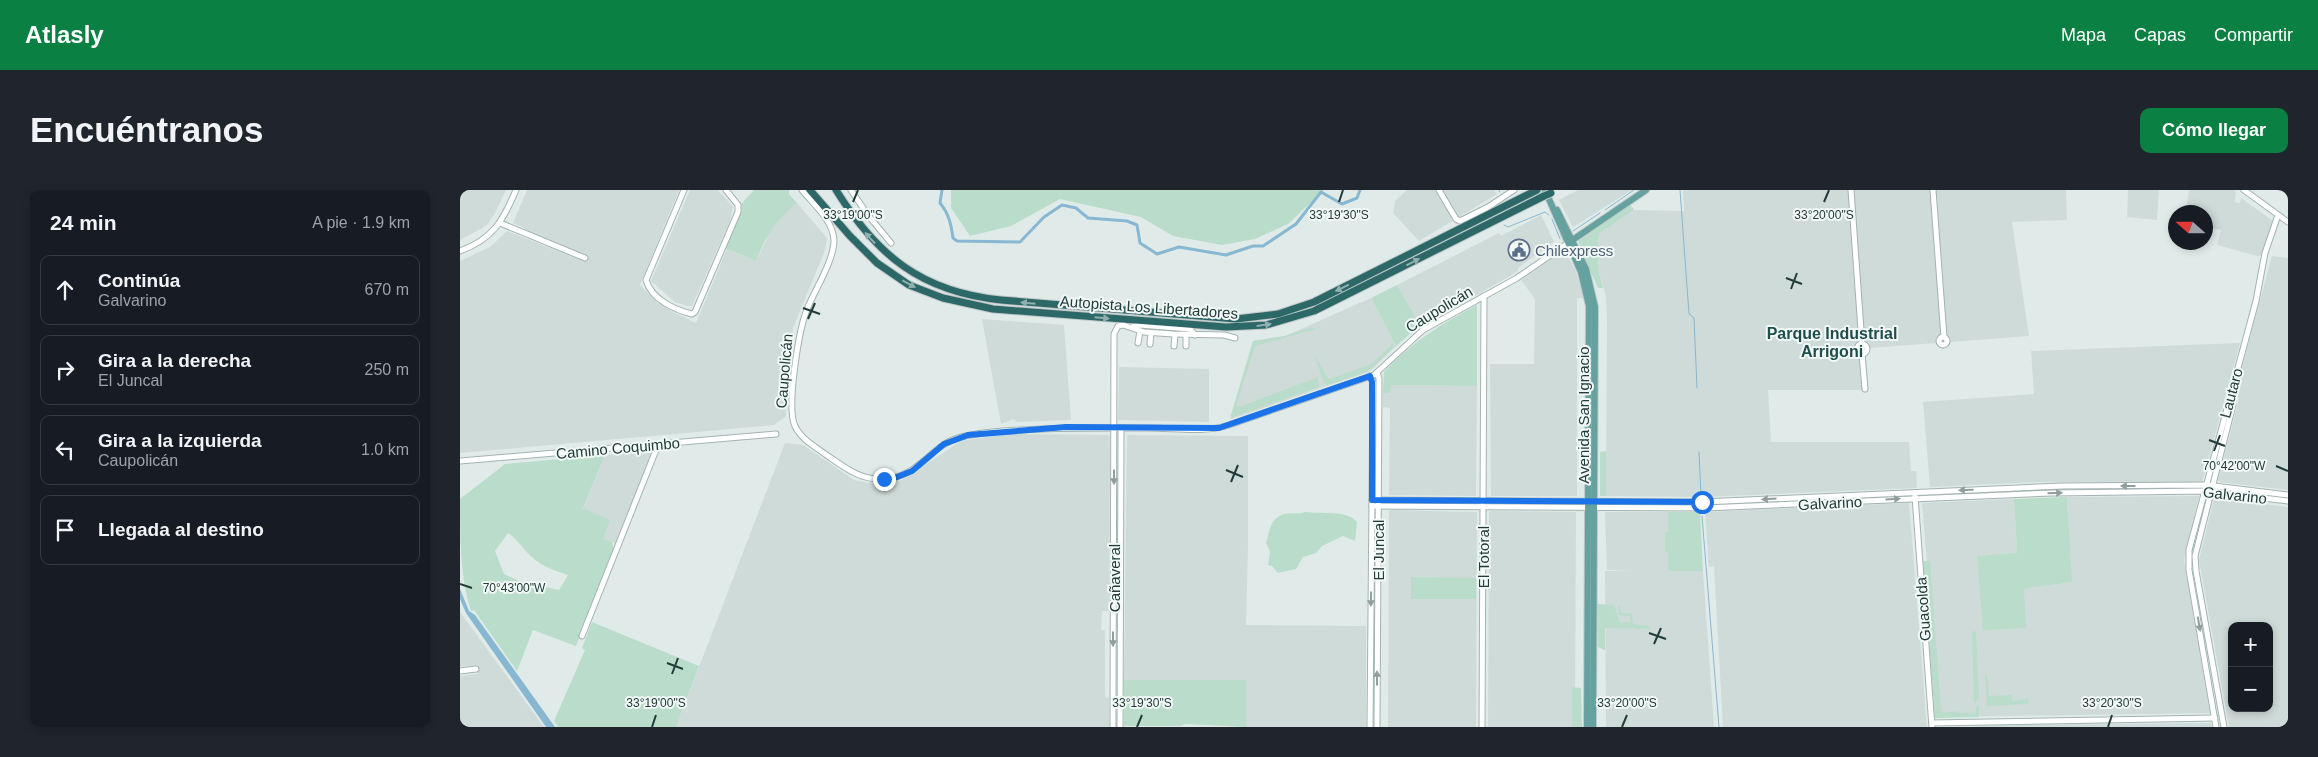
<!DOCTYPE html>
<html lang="es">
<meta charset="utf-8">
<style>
:root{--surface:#171b24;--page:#20242c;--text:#f1f3f6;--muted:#9ea1a6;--line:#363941;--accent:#0b8043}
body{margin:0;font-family:Arial,sans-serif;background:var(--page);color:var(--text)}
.controls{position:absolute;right:15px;bottom:15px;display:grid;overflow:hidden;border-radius:10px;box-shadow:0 2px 8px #0003}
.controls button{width:45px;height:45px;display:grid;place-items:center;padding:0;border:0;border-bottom:1px solid var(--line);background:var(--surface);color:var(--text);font:25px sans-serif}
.compass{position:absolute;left:1708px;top:15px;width:45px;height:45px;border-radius:50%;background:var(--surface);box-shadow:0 2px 8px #0003;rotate:291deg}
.stop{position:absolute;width:15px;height:15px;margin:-11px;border:4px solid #1a73e8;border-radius:50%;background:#fff}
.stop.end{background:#1a73e8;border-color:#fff;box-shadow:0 1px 5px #0008}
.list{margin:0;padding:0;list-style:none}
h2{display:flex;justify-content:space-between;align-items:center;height:65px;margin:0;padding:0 20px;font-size:21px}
h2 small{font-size:16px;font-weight:400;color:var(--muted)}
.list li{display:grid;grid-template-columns:32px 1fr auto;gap:15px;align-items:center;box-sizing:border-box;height:70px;margin:0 10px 10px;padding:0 10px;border:1px solid var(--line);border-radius:10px}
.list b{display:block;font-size:19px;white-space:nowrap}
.list p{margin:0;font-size:16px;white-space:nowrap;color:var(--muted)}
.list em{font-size:16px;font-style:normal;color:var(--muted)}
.icon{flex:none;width:28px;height:28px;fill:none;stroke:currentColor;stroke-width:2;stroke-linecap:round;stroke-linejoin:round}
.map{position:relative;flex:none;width:1828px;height:537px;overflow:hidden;border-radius:10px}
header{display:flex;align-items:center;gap:30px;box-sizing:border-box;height:70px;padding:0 25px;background:var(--accent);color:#fff}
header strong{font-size:24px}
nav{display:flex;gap:28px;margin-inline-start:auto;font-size:18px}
.intro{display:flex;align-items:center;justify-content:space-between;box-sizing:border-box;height:120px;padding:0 30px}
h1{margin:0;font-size:35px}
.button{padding:12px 22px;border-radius:10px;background:var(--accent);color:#fff;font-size:18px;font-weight:700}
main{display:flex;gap:30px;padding:0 30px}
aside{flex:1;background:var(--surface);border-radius:10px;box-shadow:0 2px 8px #0003}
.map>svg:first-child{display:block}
</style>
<header>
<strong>Atlasly</strong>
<nav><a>Mapa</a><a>Capas</a><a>Compartir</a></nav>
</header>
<div class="intro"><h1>Encuéntranos</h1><a class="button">Cómo llegar</a></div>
<main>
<aside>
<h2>24 min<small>A pie · 1.9 km</small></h2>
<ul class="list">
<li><svg class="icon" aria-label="ahead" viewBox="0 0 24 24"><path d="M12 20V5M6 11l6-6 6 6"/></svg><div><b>Continúa</b><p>Galvarino</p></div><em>670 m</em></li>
<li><svg class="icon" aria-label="right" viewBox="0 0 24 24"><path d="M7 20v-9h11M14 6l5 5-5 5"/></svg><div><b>Gira a la derecha</b><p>El Juncal</p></div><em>250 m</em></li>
<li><svg class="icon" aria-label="left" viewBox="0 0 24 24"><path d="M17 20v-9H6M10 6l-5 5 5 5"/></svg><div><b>Gira a la izquierda</b><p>Caupolicán</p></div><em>1.0 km</em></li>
<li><svg class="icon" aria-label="arrive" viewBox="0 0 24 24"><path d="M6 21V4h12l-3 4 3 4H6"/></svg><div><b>Llegada al destino</b></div></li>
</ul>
</aside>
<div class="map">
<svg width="1828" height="537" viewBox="0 0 1828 537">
<rect width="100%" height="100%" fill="#e0ebe9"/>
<g fill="#cfdbd8" fill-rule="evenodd">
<polygon points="0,0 46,0 34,25 26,36 0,50"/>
<polygon points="67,0 219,0 180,95 198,113 200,112 211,121 236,133 267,59 296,71 310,42 326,21 337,13 367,48 364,63 333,138 325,207 326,226 314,235 0,263 0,71 30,57 47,41 123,71 126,66 63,40 64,38 53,33"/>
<polygon points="230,0 258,0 273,17 270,31 232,116 227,116 215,112 191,91"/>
<polygon points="947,0 1034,0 1037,4 959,51 933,23 935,11"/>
<polygon points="1118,0 1172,0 1113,37 1099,10"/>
<polygon points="1223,0 1606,0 1607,30 1552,32 1569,146 1491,152 1489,156 1483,159 1476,153 1410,158 1406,166 1408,200 1308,200 1311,252 1449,252 1451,281 1456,281 1457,298 1244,307 1146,306 1147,129 1146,107 1138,78 1139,44 1174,20 1224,21"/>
<polygon points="1668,0 1699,0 1697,30 1667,27"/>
<polygon points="1729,0 1775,0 1776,4 1775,12 1780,13 1781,8 1813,31 1804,65 1797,66 1757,55 1761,40 1746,37 1746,22 1726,22"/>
<polygon points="1081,25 1094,52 1058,78 1058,81 1007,111 984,123 980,122 977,127 960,135 937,95 1039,43 1041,46"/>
<polygon points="1104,60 1115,79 1124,108 1117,108 1117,306 1031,306 1030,174 1074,174 1075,109 1061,90"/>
<polygon points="1812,66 1828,68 1828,300 1760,292 1758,290 1778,213 1779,188"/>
<polygon points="911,108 936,156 914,178 908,182 771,229 793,151 825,146"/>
<polygon points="522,129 604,135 611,230 557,232 554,229 541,234"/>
<polygon points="1780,153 1742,293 1580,292 1470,297 1463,212 1574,204 1571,161"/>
<polygon points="659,177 749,179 749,232 658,230"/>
<polygon points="930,195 1017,196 1016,306 929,305 930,218 923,217 923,203 930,203"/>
<polygon points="547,244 648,245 650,247 649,421 642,421 641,440 645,441 645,507 649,508 649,537 216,537 325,253 343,255 394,290 418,295 442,290 501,251"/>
<polygon points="667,245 788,246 788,356 786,435 906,436 906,537 786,537 786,490 664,490"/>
<polygon points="193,261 157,354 143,348 123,319 145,265"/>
<polygon points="1739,306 1724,370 1750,523 1480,527 1462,313 1554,309 1557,364 1518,366 1564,399 1611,392 1607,307"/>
<path d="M1754,308L1828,317V537H1769L1739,370ZM1772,436H1809V518H1772Z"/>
<polygon points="1449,313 1467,537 1263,537 1254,376 1249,377 1245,322"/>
<polygon points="929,320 1017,322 1016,537 928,537"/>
<polygon points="1031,321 1116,322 1115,537 1028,537 1029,323"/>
<polygon points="1145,322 1208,322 1208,342 1205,342 1205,361 1208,361 1208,381 1243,381 1254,537 1146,537 1145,381 1173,381 1147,380"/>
<polygon points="0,422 84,537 0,537 0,486 17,484 17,475 0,477"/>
<polygon points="1751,533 1752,537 1507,537 1540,535"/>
</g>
<g fill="#b9ddca" fill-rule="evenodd">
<path d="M294,0H329V4L337,13C317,29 305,47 296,71L265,58L282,20L281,14Z"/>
<polygon points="491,0 864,0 828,34 795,49 762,55 713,46 681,27 600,9 551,36 510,46 491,18"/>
<polygon points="1170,14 1174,20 1139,44 1138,61 1123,64 1118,50"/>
<polygon points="1138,65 1138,78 1143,98 1138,98 1124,67"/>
<polygon points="937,95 960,135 936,156 911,108"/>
<path d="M1017,115V196L931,195L930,203H923L924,182C955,150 978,136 1017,115Z"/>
<polygon points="852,137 856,139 795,156 776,216 779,217 858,187 859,197 770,228 793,151 825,146"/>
<polygon points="933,154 934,157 907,182 868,195 864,193 854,164 868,189 873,188 911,174"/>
<polygon points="1146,261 1146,306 1140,306 1140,262"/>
<path d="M145,265L123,318L150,330L143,348L152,352L154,359L116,456L73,440L57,481L14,420L11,421C0,388 0,346 0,309L45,274ZM48,343C59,350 63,360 73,368C83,377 96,381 108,385L99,400L59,391L44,384L35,361Z"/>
<polygon points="1607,307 1612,392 1564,399 1566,438 1523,440 1517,366 1557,363 1554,309"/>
<path d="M845,322C860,324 888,320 897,332L895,351L883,346L862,356L856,363L843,367L836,379L818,383L812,376L808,375L810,361L806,353C810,339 810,329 824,324C830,322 837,325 845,322Z"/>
<polygon points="1208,322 1240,322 1243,381 1208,381 1208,362 1205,361 1205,342 1208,342"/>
<polygon points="1463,371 1470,371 1481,519 1483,523 1498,521 1499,523 1516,523 1516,517 1519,516 1519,527 1475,528"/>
<polygon points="951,387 1016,388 1016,409 951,409"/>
<polygon points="1137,414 1154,415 1160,433 1170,432 1170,426 1159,425 1158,416 1160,416 1161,423 1172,424 1173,434 1190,436 1190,439 1145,438 1145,460 1138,457"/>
<polygon points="132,432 239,476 216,537 98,537 94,531 125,460 122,458"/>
<polygon points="1516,441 1519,508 1514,514 1512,442"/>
<polygon points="1525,485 1527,485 1529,506 1552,505 1552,511 1568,509 1569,514 1527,516"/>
<polygon points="664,490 786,490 786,537 725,534 720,536 664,536"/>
<polygon points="1112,497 1121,498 1122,537 1112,537"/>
</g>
<polygon fill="#88b7d1" points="0,399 9,421 15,425 95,537 86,537 6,423 0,409"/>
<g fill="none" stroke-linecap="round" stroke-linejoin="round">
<g stroke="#88b7d1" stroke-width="1">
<polyline points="1039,0 1040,2"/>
<polyline points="1220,0 1229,124 1234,128 1237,198"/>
<polyline points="1145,20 1174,0"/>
<polyline points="1092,29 1100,49"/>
<polyline points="1044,35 1048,37 1085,22 1089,25"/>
<polyline points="1113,41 1140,23"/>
<polyline points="1239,262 1241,306"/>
<polyline points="1242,326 1259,537"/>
</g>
<path stroke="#88b7d1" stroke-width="3" d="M482,0L480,13C489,24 491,34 493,48L497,51L560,52L584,27L602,15L616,18L628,28L667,31L677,35L680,53L697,64L719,57L766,65L793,56H803L836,34L861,2L882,14L897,8L900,0"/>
<g stroke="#a3b3b1" stroke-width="7">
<g id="minor">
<path d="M224,0L186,90C191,109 215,120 232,124L235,122L278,22V15L266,0"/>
<path d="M342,0C353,14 373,30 374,50C374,70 356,98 348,117C339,137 326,217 335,236C341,249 354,256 365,264C383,276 399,290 422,289C450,289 463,269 483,255C495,247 509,245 523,243C579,237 633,238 689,238C715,238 744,243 769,235L914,185L963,140L1057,88L1108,53"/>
<polyline points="391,0 407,24 431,53"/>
<polyline points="979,0 996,29 1000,31 1028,17 1054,0"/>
<polyline points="1391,0 1402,154"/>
<polyline points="1473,0 1484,147"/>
<polyline points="1784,0 1828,32"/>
<polyline points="40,33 125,68"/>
<path d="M0,61C33,49 43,31 56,0"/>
<polyline points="672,137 679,135 730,139 735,145"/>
<circle cx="1483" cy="151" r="4"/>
<polyline points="678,153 680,141"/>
<circle cx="1402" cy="159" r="5"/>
<polyline points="690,154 691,143"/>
<polyline points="714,156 715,145"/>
<polyline points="726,156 726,145"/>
<polyline points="1402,164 1405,199"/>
<polyline points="0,271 316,244"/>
<polyline points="1455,306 1472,537"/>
<polyline points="912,310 1243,312 1602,296 1746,295 1828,305"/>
<polyline points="912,316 1245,318 1592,303 1745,301 1828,311"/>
<polyline points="122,446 198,255"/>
<polyline points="0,481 16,479"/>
<polyline points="1472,533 1755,528"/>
<polyline points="653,537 654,144 658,136 663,135 684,142 713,144 764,145 775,148"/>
<polyline points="660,537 661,238"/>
<polyline points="910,537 913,192 910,186"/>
<polyline points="917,537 919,188 917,183"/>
<polyline points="1022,537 1024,106"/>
<polyline points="1756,537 1729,380 1729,360 1796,111 1805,63 1818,25"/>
<polyline points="1764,537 1736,381 1735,366 1773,215"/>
</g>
</g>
<g stroke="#c1c8c8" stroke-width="8">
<g id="major">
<polyline points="1085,0 1121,82 1129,116 1127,537"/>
<polyline points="1097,20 1126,79 1135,117 1133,537"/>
<polyline points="1111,51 1186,0"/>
</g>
</g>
<g stroke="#c1c8c8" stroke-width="9">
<g id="highway">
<polyline points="350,0 390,46 417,73 449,95 483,108 533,119 766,137 806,135 854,121 1084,6"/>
<path d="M376,0C417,66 462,102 541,110L776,129L818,124L854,112L1077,0"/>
</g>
</g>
<use href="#minor" stroke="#fff" stroke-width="5"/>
<use href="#major" stroke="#65a19e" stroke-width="6"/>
<use href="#highway" stroke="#2d6868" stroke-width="7"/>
<g stroke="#c1c8c8" stroke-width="9" stroke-linecap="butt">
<polyline id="highway-bridge" points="1084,6 1091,3"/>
</g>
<use href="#highway-bridge" stroke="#2d6868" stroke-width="7"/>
</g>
<defs><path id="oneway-solid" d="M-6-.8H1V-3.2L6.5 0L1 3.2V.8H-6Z" transform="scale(1.25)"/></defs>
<g fill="#8fb0af">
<use href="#oneway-solid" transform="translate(410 48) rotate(-133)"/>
<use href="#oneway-solid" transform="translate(953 72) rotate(-27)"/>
<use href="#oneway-solid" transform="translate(449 94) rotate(28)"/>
<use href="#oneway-solid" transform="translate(882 98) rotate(154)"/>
<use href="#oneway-solid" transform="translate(568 113) rotate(-175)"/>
<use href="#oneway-solid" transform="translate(642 128) rotate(5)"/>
<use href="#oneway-solid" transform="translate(804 135) rotate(-8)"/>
</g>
<g fill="#909e9c">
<use href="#oneway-solid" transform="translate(654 287) rotate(90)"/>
<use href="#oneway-solid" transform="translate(1668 296) rotate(-180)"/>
<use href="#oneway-solid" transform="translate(1506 300) rotate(178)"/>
<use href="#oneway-solid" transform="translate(1595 303) rotate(-1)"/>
<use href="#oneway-solid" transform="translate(1309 309) rotate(177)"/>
<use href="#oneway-solid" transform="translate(1433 309) rotate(-3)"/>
<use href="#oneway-solid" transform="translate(911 409) rotate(91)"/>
<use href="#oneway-solid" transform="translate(1739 434) rotate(80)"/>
<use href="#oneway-solid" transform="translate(653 449) rotate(90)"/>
<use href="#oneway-solid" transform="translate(917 488) rotate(-90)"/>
</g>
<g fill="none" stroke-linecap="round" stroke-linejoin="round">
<polyline stroke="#1a73e8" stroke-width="6" points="424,289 437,287 452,281 484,254 508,245 606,237 759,238 910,186 912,192 912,310 1242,312"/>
</g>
<path fill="none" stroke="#213c3a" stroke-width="2" d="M393,12L398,0M879,12L883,0M1364,12L1369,0M1326,88L1342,94M1331,99L1337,83M343,118L360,124M348,129L355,113M1749,250L1765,256M1754,261L1760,245M1816,276L1828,281M766,280L783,287M771,292L778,275M0,394L12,398M1189,443L1206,449M1194,454L1201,438M207,473L223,479M212,484L218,468M192,537L196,525M677,537L682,525M1162,537L1167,525M1648,537L1652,525"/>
<defs>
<g id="civic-ring" transform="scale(1.125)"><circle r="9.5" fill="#f1f8f6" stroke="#5c6f8a" stroke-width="1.5"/><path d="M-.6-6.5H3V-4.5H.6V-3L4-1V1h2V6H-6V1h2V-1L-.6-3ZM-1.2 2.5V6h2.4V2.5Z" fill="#5c6f8a"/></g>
</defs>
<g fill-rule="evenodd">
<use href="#civic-ring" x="1059" y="60"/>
</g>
<g text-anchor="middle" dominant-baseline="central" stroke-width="4" stroke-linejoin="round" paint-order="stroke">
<g font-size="15" fill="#4e5e75" stroke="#f1f8f6" text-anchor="start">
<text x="1075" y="60">Chilexpress</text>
</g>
<g font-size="15" fill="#213c3a" stroke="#f1f8f6">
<text transform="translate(689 117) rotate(4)">Autopista Los Libertadores</text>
<text transform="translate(979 119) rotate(-31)">Caupolicán</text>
<text transform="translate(324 181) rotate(-85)">Caupolicán</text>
<text transform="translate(1771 203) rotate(-75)">Lautaro</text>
<text transform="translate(1123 225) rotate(-90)">Avenida San Ignacio</text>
<text transform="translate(158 258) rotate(-5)">Camino Coquimbo</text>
<text transform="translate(1775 305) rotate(6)">Galvarino</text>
<text transform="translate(1370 313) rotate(-3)">Galvarino</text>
<text transform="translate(918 360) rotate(-90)">El Juncal</text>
<text transform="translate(1023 367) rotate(-90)">El Totoral</text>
<text transform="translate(654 388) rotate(-90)">Cañaveral</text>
<text transform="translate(1463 419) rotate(-94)">Guacolda</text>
</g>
<g font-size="16" font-weight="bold" fill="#1d4e4c" stroke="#f1f8f6">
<text x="1372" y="143">Parque Industrial<tspan x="1372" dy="18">Arrigoni</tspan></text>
</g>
</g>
<g font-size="12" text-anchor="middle" fill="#213c3a" stroke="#f1f8f6" stroke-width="4" stroke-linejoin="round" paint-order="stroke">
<text x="393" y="29">33°19'00"S</text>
<text x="879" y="29">33°19'30"S</text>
<text x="1364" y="29">33°20'00"S</text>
<text x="1774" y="280">70°42'00"W</text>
<text x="54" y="402">70°43'00"W</text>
<text x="196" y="517">33°19'00"S</text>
<text x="682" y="517">33°19'30"S</text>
<text x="1167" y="517">33°20'00"S</text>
<text x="1652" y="517">33°20'30"S</text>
</g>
</svg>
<div class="controls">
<button>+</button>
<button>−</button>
</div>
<svg class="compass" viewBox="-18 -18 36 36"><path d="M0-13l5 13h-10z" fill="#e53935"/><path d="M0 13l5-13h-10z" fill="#9ea1a6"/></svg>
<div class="stop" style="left:1242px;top:312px"></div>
<div class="stop end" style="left:424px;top:289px"></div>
</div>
</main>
